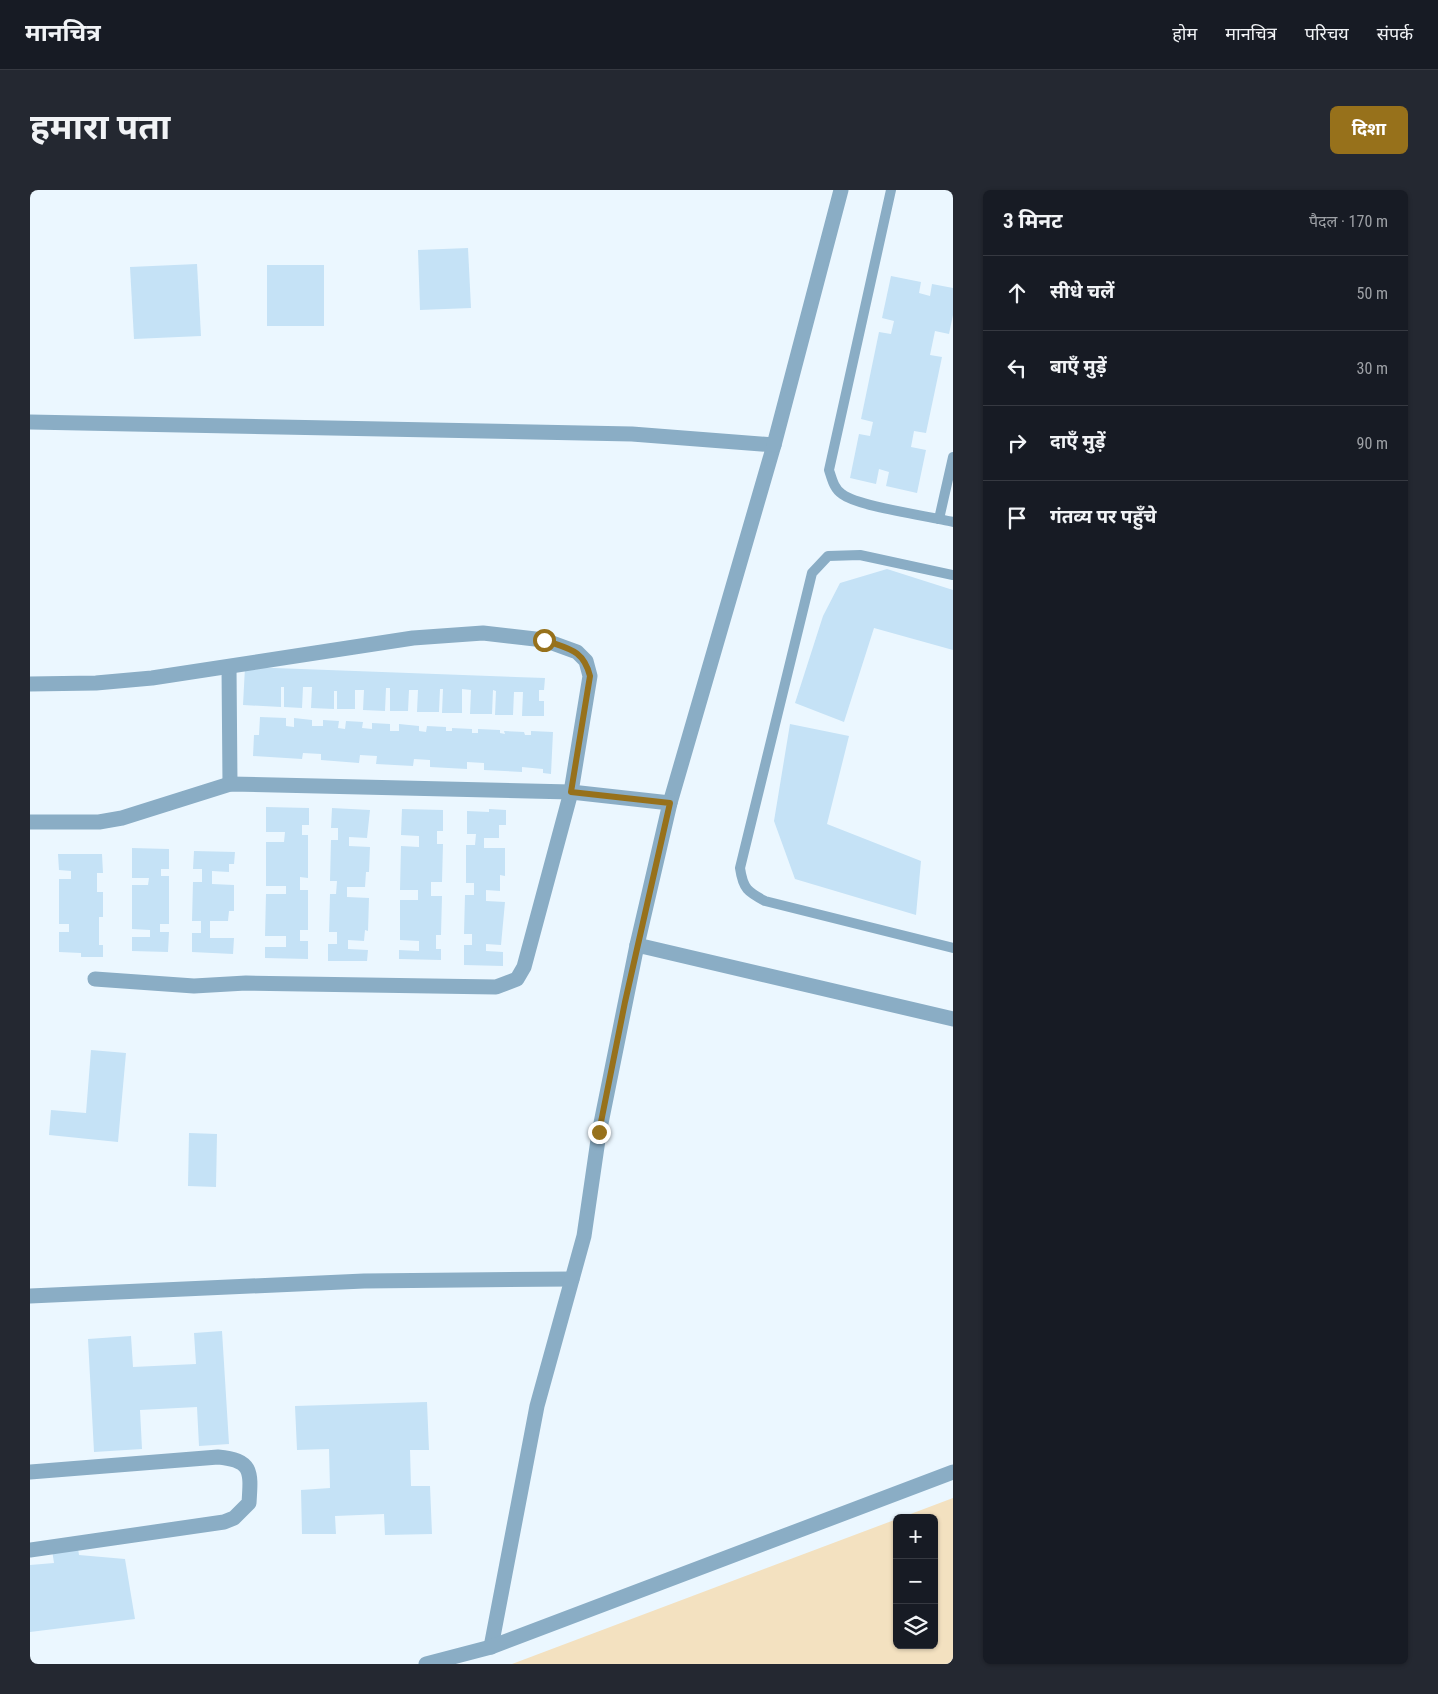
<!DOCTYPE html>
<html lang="hi">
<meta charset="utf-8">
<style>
:root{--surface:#171b24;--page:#242831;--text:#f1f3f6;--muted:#9ea1a6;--line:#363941;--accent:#97711b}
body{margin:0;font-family:"Roboto Condensed","Noto Sans Devanagari",sans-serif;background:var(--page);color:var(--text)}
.controls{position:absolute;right:15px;bottom:15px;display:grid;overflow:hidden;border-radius:8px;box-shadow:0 1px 4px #0004}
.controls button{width:45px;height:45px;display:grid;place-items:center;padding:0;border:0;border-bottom:1px solid var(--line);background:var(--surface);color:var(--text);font:25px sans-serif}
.stop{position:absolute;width:15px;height:15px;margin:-11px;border:4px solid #97711b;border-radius:50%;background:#fff}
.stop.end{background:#97711b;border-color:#fff;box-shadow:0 1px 5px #0008}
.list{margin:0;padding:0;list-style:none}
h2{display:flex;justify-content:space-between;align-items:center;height:65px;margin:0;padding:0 20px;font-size:21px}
h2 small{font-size:16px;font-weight:400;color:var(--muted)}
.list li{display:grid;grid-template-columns:32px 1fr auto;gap:15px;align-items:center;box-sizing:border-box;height:75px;padding:0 20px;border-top:1px solid var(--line)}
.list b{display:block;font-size:19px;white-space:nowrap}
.list em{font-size:16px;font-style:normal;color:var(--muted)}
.icon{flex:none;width:28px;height:28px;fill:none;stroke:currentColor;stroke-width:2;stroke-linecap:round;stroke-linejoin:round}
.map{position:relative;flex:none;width:923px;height:1474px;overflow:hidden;border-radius:8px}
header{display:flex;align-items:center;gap:30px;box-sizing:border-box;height:70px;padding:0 25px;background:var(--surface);border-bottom:1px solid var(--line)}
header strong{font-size:24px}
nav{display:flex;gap:28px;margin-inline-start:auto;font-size:18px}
.intro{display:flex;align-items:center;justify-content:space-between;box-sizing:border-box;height:120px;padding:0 30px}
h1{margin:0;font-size:35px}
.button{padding:12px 22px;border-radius:8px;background:var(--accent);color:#fff;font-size:18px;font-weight:700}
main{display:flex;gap:30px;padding:0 30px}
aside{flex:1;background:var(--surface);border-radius:8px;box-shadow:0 1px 4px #0004}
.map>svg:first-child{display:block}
</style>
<header>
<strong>मानचित्र</strong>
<nav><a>होम</a><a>मानचित्र</a><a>परिचय</a><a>संपर्क</a></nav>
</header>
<div class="intro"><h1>हमारा पता</h1><a class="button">दिशा</a></div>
<main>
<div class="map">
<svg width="923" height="1474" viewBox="0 0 923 1474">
<rect width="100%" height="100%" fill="#ebf7ff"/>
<polygon fill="#f3e1c0" points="923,1308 923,1474 482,1474 867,1329 867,1455 904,1455 904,1328 870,1328"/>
<g fill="#c5e2f6">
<polygon points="438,58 441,118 390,120 388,60"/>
<polygon points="167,74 171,146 104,149 100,77"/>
<rect x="237" y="75" width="57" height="61"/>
<polygon points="861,86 891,92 889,103 900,106 902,94 923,98 923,125 919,144 905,141 900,165 912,167 896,243 884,241 881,257 896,260 887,303 856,296 859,282 849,279 846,294 820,288 829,244 840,246 843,232 831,229 849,142 861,144 864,131 852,128"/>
<polygon points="857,379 923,400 923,460 844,438 814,532 765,513 793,426 810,393"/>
<polygon points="215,477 515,488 514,500 509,500 509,511 514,511 514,526 492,526 493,502 484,502 483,525 465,525 466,501 463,500 462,524 440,524 441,500 432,499 432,523 412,523 413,499 410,499 409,522 387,522 388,500 379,500 378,521 360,521 360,498 356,498 355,521 333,520 334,500 325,500 325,519 307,519 307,501 304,501 304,519 281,518 282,497 273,497 272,518 254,517 254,497 251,497 251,517 213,515"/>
<polygon points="230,527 256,528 256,536 264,537 264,528 282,530 282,536 293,536 293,530 309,531 308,538 315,539 316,531 333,532 332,538 342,539 342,533 360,534 360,541 369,541 369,534 389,536 389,541 396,542 397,536 416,537 416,541 422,541 422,538 442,539 442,543 448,543 448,539 470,540 470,543 475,544 474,541 494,542 495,545 501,545 501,541 523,542 521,584 513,583 513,579 492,577 492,582 454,580 454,573 437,572 437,579 400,577 400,570 384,569 383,576 346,574 347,566 330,565 329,573 291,570 291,564 273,563 272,569 223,566 224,545 229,545"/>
<polygon points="760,534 819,546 797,634 891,671 886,725 765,689 744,631"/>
<polygon points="236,617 279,618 279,635 272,635 272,645 278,645 278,688 270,687 270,700 278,700 278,740 270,740 270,751 278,751 278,769 235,768 235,757 256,757 256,746 235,746 236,704 256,704 256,696 236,696 236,652 254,652 255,642 236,642"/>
<polygon points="302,618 340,620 337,648 319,647 319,656 340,657 339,682 336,682 335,697 317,697 317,707 339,708 338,741 335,740 334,751 318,750 318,759 338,760 337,771 298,771 298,754 307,754 307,742 299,742 300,704 306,704 307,691 300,691 301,650 308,650 308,638 301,638"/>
<polygon points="372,619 413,620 413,641 407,641 407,654 413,654 412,692 401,692 401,706 412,706 411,745 406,745 406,759 411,759 411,770 369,769 369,760 389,761 389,751 370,750 370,710 388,710 388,700 370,700 371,656 389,657 389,646 371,645"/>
<polygon points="459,619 476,620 476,635 469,635 469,648 454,648 454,658 475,658 475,686 470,685 470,701 456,700 456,711 475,712 471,755 456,754 456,761 473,762 473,776 434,775 434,755 442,755 442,744 434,744 435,705 444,705 444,693 436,693 436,655 445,655 446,644 437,644 437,621 459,622"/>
<polygon points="102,658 139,659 139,679 131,679 131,686 139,686 139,734 130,734 130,742 139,742 138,762 102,761 102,747 120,747 120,740 102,739 102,695 118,695 119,688 102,688"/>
<polygon points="164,661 205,662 204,674 199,674 199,682 182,681 182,694 204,695 204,721 199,721 198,731 180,731 180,748 204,748 203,764 162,762 162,743 171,743 171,731 162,731 163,692 172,692 172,679 163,679"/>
<polygon points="28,664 72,664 73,683 67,683 67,702 73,702 73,727 69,727 69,755 73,755 73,767 51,767 51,763 29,762 29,742 39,742 39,734 29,734 29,689 41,689 41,681 29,680"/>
<polygon points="61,860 96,863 88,952 19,945 21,920 56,923"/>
<polygon points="159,943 187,944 186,997 158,996"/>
<polygon points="192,1141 199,1254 169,1256 167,1217 110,1220 112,1259 64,1262 58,1149 101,1146 103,1177 166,1174 164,1143"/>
<polygon points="397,1212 399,1260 380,1260 381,1296 400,1296 402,1344 355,1345 354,1324 305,1326 306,1344 272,1344 271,1300 300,1298 299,1259 267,1260 265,1216"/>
<polygon points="48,1358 49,1365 95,1369 105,1429 0,1442 0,1375 24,1373 22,1360"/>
</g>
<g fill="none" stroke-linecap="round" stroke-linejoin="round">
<g stroke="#8aadc5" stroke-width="10">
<path d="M861,0L799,280C802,289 804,299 812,304C829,317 899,326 923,332"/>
<polyline points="909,329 923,267"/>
<path d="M923,385L830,365L798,366L782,383L710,678C713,699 718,702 735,711L923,758"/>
</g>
<g stroke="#8aadc5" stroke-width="15">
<polyline points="0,232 602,244 744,255 640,613 607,755"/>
<polyline points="744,255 811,0"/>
<polyline points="199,477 200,594"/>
<polyline points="0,494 66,493 122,488 383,448 453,443 514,450 547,462 556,471 560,486 541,602 494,777 487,789 466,797 216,793 164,796 65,789"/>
<polyline points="0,632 69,632 92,628 200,594 541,602 640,613"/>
<polyline points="0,1106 334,1091 542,1089"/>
<path d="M0,1282L188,1267C223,1270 221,1282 219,1313L204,1328L194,1332L0,1360"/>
<polyline points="461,1457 507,1216 554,1046 569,943 607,755 923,829"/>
<polyline points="396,1474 461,1457 923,1282"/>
</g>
</g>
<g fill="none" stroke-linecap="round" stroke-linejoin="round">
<path stroke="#97711b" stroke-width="6" d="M514,450C538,459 553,459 560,486L541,602L640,613L595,812L569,942"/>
</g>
</svg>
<div class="controls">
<button>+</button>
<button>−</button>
<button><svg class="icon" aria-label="layers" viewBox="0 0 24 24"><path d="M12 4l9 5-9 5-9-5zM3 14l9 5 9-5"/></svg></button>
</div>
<div class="stop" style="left:514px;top:450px"></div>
<div class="stop end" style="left:569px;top:942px"></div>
</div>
<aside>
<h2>3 मिनट<small>पैदल · 170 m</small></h2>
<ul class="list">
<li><svg class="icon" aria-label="ahead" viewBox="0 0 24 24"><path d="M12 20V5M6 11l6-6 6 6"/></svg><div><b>सीधे चलें</b></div><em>50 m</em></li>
<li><svg class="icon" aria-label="left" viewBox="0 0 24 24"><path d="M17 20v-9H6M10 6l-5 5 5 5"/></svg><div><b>बाएँ मुड़ें</b></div><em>30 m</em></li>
<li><svg class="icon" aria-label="right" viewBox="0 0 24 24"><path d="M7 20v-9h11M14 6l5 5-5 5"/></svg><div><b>दाएँ मुड़ें</b></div><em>90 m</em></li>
<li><svg class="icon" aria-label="arrive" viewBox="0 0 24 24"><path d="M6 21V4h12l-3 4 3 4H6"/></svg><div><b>गंतव्य पर पहुँचे</b></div></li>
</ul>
</aside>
</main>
